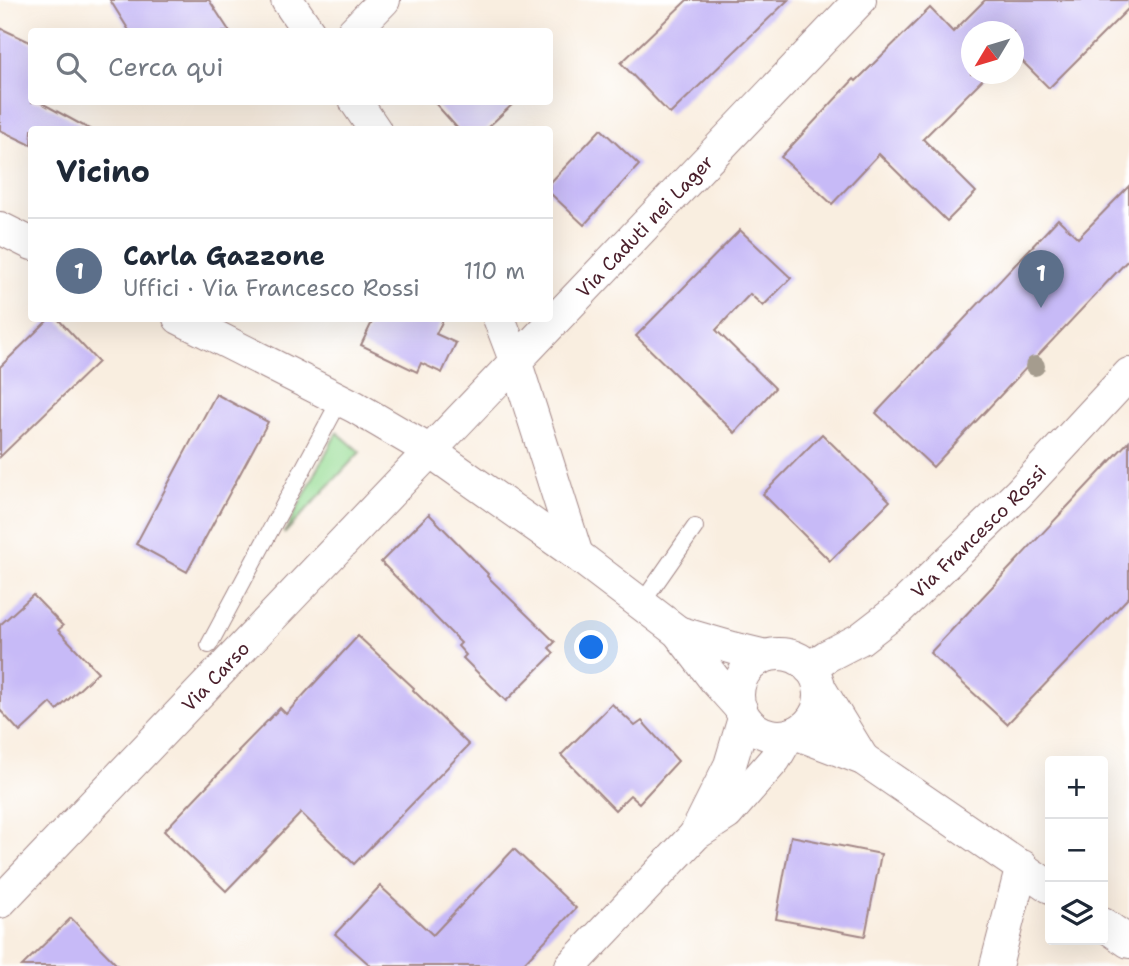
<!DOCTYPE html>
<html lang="it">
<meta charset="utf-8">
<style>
:root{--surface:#fff;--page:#f6f6f7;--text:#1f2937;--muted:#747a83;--line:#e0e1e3;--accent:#b5179e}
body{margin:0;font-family:"Shantell Sans",sans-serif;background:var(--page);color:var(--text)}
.controls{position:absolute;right:21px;bottom:21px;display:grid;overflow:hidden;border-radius:7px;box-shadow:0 7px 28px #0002}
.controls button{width:63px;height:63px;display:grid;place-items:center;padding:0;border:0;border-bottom:2px solid var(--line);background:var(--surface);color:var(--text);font:35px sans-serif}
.compass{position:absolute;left:961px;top:21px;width:63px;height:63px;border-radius:50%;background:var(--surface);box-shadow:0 7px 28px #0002;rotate:232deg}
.you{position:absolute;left:592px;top:648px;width:24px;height:24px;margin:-18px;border:5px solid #fff;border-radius:50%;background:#1a73e8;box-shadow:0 0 0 10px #1a73e833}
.badge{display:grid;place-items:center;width:46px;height:46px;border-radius:50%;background:var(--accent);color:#fff;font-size:23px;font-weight:700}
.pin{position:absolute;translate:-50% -58px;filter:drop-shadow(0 2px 4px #0008)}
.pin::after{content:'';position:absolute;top:37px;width:24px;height:21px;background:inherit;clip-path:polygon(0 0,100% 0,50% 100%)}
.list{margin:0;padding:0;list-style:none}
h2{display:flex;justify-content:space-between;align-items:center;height:91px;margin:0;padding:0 28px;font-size:30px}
h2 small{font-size:23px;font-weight:400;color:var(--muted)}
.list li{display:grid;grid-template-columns:46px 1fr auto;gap:21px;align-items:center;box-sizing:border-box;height:105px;padding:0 28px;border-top:2px solid var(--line)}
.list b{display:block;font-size:26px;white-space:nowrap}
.list p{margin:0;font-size:23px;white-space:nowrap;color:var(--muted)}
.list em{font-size:23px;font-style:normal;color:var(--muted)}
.icon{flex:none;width:38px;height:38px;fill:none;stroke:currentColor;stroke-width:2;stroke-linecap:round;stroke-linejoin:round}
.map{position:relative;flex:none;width:1129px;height:966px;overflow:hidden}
.search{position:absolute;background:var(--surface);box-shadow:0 7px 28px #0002;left:28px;top:28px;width:525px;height:77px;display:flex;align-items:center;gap:18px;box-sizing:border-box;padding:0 24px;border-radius:7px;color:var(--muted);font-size:26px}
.panel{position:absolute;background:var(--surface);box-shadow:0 7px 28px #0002;left:28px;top:126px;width:525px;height:196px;border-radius:7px}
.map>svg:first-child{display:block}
</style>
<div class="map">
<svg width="1129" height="966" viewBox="0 0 1129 966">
<rect width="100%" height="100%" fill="#fff"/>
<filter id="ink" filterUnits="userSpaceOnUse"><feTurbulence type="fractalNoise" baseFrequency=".0143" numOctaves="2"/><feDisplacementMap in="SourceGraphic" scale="14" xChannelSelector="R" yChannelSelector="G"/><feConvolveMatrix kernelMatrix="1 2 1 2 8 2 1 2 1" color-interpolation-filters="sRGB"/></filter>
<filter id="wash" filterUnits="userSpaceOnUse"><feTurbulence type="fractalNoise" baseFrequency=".00686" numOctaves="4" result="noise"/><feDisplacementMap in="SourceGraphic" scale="28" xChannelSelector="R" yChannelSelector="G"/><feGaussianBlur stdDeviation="1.57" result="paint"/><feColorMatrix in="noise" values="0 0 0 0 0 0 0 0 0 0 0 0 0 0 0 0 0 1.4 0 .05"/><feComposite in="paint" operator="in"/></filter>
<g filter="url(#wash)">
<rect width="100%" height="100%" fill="#f9eee0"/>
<polygon fill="#98dd95" stroke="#717e60" stroke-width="2" points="337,432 360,452 284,534"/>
<g id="blocks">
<g fill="#c7baf7">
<polygon points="110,0 209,0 230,32 130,32"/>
<polygon points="687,0 788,0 670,114 621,63"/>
<polygon points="985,0 1129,0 1129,8 1049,88 1013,52 1013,32 971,32 971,74 988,74 923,139 976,192 947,221 879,154 832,204 781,157 854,79 856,81 930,8 953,32"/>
<polygon points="0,28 32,43 32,102 40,102 91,130 32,130 31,145 0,130"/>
<polygon points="434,102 515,102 485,130 459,130"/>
<polygon points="601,129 639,165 584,225 550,193 550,183"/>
<polygon points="1129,186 1129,259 933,467 876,413 1058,219 1078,238"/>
<polygon points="740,230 791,278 763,306 750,294 716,330 775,388 735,433 636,336"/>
<polygon points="50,318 57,318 98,362 0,457 0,367"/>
<polygon points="374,318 444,318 436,334 456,343 442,373 421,363 417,372 361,345"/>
<polygon points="216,394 268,422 187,572 136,544"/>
<polygon points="822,434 890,501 830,561 763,494"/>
<polygon points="1129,441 1129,597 1007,724 930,653"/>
<polygon points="429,514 488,574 487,576 555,642 549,648 554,653 506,701 463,658 466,655 458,646 461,643 381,562"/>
<polygon points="33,595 63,626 58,630 98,672 57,710 51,703 20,732 0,710 0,625"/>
<polygon points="358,636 414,688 413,690 469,745 354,864 301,813 226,891 164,831 239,752 238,751 280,708 286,714"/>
<polygon points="612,704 635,726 642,721 678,761 639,803 630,795 615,810 561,755"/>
<polygon points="791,836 881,854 865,936 776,919"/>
<polygon points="514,849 576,908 521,966 371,966 335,934 380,886 433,935"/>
<polygon points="71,918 118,966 22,966"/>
</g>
</g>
</g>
<g filter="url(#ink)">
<use href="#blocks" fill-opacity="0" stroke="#a28686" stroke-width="2"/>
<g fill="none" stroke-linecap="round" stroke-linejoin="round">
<g stroke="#a28686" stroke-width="18">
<g id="lane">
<polyline points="642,603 695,527"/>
<polyline points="209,645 340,400"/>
</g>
</g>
<g stroke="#a28686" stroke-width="34">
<g id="street">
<polyline points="287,0 309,32"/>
<polyline points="353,32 384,0"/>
<polyline points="356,102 375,130"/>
<polyline points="0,228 32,244"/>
<polyline points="179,318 355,407 430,451 577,555 678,632 715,680 741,709"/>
<polyline points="499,318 515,360 577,555"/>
<polyline points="678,632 733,648 766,656"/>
<circle cx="779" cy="695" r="41"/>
<path id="s1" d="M809,668L827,656L860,639L899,609L1019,493L1129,374"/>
<polyline points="819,687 863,759"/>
<polyline points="795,733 863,759 1050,887"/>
<polyline points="696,833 730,765 744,718"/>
<path id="s2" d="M0,902L860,0"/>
<polyline points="1103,924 1129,942"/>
<polyline points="571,966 696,834 727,814 775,759 789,735"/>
<polyline points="996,966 1022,866"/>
</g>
</g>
<use href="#lane" stroke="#fff" stroke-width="16"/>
<use href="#street" stroke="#fff" stroke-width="32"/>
</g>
<circle fill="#a59c8e" cx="1035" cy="366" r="10"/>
</g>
<g text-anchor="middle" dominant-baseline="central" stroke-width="5" stroke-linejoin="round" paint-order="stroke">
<g font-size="19" fill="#4a1f2b" stroke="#fff">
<text stroke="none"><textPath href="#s2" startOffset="934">Via Caduti nei Lager</textPath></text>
<text stroke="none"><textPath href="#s1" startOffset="219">Via Francesco Rossi</textPath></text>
<text stroke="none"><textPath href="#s2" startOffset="312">Via Carso</textPath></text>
</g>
</g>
</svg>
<div class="controls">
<button>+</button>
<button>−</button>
<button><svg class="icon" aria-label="layers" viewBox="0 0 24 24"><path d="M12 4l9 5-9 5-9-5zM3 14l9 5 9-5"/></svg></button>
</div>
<svg class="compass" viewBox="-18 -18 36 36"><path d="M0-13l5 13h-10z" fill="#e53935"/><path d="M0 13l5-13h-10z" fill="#747a83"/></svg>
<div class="you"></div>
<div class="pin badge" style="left:1041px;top:308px;background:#5c6f8a">1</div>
<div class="search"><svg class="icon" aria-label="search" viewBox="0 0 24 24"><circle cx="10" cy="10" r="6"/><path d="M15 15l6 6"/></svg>Cerca qui</div>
<section class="panel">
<h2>Vicino<small></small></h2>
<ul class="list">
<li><span class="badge" style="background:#5c6f8a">1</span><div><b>Carla Gazzone</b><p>Uffici · Via Francesco Rossi</p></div><em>110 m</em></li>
</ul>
</section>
</div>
